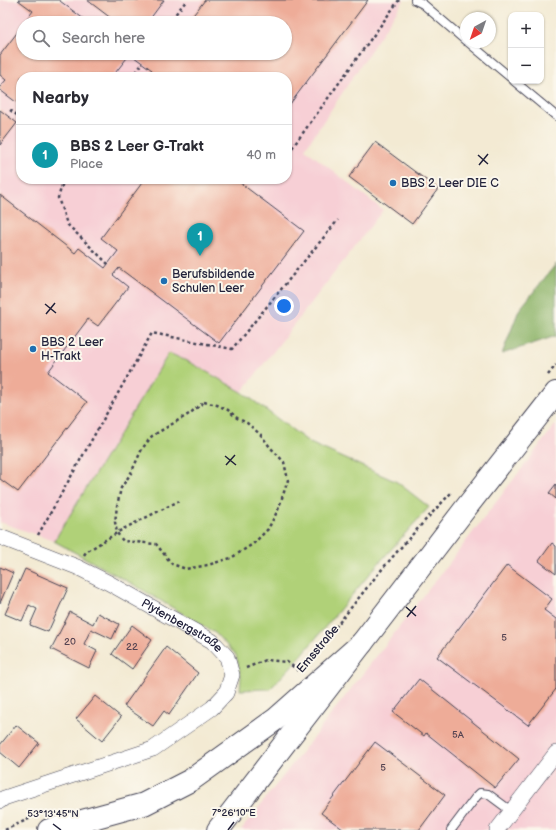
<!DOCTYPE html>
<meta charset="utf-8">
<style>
:root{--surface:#fff;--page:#f7f7f7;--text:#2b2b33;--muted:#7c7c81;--line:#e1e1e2;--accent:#0b8043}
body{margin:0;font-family:"Balsamiq Sans",sans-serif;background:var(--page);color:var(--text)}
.controls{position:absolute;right:12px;top:12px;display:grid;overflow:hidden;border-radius:8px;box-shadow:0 1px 3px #0004}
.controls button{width:36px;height:36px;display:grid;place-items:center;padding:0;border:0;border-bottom:1px solid var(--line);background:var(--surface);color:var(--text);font:20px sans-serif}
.compass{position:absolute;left:460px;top:12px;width:36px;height:36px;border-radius:50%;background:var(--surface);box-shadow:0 1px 3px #0004;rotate:220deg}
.you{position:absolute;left:284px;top:306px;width:14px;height:14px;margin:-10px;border:3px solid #fff;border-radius:50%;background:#1a73e8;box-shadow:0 0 0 6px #1a73e833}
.badge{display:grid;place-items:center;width:26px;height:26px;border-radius:50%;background:var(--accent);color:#fff;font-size:13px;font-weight:700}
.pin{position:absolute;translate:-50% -33px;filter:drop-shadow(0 1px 2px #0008)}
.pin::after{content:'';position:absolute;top:21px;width:14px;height:12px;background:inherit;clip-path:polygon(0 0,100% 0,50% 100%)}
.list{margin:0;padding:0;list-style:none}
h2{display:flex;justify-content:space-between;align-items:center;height:52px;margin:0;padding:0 16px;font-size:17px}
h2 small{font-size:13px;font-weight:400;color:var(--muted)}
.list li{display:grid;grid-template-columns:26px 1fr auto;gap:12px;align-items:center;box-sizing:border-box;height:60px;padding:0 16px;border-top:1px solid var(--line)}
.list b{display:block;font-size:15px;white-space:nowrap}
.list p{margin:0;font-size:13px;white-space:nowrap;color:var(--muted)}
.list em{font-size:13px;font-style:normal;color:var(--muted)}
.icon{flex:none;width:22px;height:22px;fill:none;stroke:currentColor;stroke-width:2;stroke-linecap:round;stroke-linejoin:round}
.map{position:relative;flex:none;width:556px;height:830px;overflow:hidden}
.search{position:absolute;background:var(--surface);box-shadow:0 1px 3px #0004;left:16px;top:16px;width:276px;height:44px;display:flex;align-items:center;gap:10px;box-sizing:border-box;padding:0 14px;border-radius:22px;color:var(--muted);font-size:15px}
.panel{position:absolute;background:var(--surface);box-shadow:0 1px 3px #0004;left:16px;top:72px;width:276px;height:112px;border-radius:16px}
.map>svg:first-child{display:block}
</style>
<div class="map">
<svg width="556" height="830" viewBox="0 0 556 830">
<rect width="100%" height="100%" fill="#fbf7ec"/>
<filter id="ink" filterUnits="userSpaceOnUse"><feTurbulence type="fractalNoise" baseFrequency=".025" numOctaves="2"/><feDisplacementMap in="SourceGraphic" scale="8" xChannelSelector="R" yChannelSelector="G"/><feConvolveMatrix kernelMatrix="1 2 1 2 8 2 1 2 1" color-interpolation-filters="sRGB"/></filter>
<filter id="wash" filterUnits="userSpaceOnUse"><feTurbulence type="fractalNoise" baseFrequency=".012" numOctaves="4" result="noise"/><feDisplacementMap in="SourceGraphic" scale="16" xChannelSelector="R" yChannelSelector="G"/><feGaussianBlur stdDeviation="0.9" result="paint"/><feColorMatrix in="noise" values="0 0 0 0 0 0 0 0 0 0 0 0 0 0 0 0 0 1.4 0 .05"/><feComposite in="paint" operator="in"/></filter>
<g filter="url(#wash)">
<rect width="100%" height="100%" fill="#f3ead3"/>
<g fill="#f7cfd5" fill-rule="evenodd">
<path d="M0,0H404L305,149L383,210L242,392L193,364L169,353L54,541L0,522ZM23,23H285V53H23ZM21,77H287V179H21Z"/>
<polygon points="556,424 556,830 241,830 467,540"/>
</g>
<polygon fill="#b0d178" stroke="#697a5a" points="169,353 193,364 242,392 310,443 397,482 429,507 378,564 300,657 270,689 240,690 241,676 236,655 215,633 136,586 54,541"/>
<polygon fill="#8cb368" stroke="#576a52" points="556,264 556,336 502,354 519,310"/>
<g id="blocks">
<g fill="#eeac98">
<polygon points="18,0 60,0 60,1 89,23 24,23 33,11"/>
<polygon points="87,0 164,0 147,23 116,23 116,22"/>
<polygon points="205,0 368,0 287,108 287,77 147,77 152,70 130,54 112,77 21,77 21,96 16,102 0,90 0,87 6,80 0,75 0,55 23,25 23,53 285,53 285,23 187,23"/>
<polygon points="0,110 17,123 0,145"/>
<polygon points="375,142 438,189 412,224 349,177"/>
<polygon points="145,179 235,179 304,231 219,343 119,268 113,275 128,287 98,326 88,319 48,372 87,402 18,492 0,479 0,195 75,253 79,248 105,268 118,251 101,238"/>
<polygon points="556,484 556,499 549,493"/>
<polygon points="552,543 556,546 556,574 539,561"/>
<polygon points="507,565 552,599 544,610 556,619 556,689 528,725 437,657"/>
<polygon points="0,567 13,573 0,603"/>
<polygon points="25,569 68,588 48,632 30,625 37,609 29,605 22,621 5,614"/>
<polygon points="70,612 93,624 98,613 119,624 112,639 91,629 84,644 97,651 89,668 51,649"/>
<polygon points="132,625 152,640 132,669 112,654"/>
<polygon points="166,647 198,673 169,715 164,711 153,726 124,706"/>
<polygon points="419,679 519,759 495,788 426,733 424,736 393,712"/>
<polygon points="95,696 121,717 102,741 76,719"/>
<polygon points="16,725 39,743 19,768 0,752 0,745"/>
<polygon points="375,742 445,795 419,830 344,830 321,813"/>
</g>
</g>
</g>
<g filter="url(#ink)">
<use href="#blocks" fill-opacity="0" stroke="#414052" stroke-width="1"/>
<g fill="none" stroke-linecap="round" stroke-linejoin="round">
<g stroke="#414052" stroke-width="10">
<g id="lane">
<polyline points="415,0 423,4 466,41"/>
<polyline points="468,42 511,78"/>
<polyline points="514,81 556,116"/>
<polyline points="451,830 476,797 480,793 488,794 511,811"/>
</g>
</g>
<g stroke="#414052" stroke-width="16">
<g id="street">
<path id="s1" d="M0,537L77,567L109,583L212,641L227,657L232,675L226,693L212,708L153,749L4,798L0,801"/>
<polyline points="497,830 556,753"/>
</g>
</g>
<g stroke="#414052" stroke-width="24">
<polyline id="primary" points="49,830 144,804 191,780 276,719 362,643 465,509 556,393"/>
</g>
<g stroke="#414052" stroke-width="24">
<polyline id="highway" points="218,830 362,643"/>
</g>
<g stroke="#414052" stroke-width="2.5" stroke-dasharray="3 3" stroke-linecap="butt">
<polyline points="168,23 187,0"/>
<polyline points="132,77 143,63"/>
<polyline points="10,110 21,118"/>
<polyline points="292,148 399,0"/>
<polyline points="64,179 58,198 67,224 108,264"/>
<polyline points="548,375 556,365"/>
<polygon points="204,402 217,405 228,410 237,418 247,423 261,435 270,447 284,462 288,480 278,510 268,529 253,544 231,558 208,565 186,569 172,564 156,544 123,541 117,533 115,522 117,506 121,488 131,473 142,449 152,436 189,414"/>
<polyline points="38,535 152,333 232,349 338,220"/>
<polyline points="84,555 86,552 123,529 179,501"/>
<polyline points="246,668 266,660 287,662 299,671"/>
<path d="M301,669C330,636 356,600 384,567C406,541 429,516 452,492"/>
<polyline points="5,830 35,816"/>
</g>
<use href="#lane" stroke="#fff" stroke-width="8"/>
<use href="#street" stroke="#fff" stroke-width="15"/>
<use href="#primary" stroke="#fff" stroke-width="22"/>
<use href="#highway" stroke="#fff" stroke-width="22"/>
</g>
</g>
<path fill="none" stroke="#22223b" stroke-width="1.5" d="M478,155L488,164M479,165L488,154M45,304L56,313M46,314L55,303M225,456L236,465M226,465L235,455M406,607L416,616M407,617L416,606M53,824L61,830M228,830L234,822"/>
<g fill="#1f6fb2" stroke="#fbf7ec" stroke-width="1.5">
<circle cx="393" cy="183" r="4"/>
<circle cx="164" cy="281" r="4"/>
<circle cx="33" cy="349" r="4"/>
</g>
<g text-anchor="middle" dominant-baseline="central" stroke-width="4" stroke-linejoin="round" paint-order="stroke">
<g font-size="10" fill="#554452">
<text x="504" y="638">5</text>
<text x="70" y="642">20</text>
<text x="132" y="647">22</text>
<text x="458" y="735">5A</text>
<text x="383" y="768">5</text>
</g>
<g font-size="12" fill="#22223b" stroke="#fbf7ec" text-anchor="start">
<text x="401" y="183">BBS 2 Leer DIE C</text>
<text x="172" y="274">Berufsbildende<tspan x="172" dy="14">Schulen Leer</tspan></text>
<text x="41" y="342">BBS 2 Leer<tspan x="41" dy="14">H-Trakt</tspan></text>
</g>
<g font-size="12" fill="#22223b" stroke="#fbf7ec">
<text stroke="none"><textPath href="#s1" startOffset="203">Plytenbergstraße</textPath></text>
<text transform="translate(318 649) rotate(-50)">Emsstraße</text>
</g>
</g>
<g font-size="10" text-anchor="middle" fill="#22223b" stroke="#fbf7ec" stroke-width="4" stroke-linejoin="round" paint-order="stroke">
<text x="234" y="816">7°26'10"E</text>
<text x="53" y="817">53°13'45"N</text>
</g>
</svg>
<div class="controls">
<button>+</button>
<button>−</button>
</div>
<svg class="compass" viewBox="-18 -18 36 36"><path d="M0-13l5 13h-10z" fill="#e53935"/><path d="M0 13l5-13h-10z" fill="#7c7c81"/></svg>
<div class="you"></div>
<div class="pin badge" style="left:200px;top:256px;background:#0f9aa8">1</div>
<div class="search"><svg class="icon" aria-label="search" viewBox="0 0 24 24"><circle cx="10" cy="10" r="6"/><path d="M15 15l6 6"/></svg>Search here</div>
<section class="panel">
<h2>Nearby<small></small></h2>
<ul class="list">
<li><span class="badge" style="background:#0f9aa8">1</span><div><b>BBS 2 Leer G-Trakt</b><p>Place</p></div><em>40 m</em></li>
</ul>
</section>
</div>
